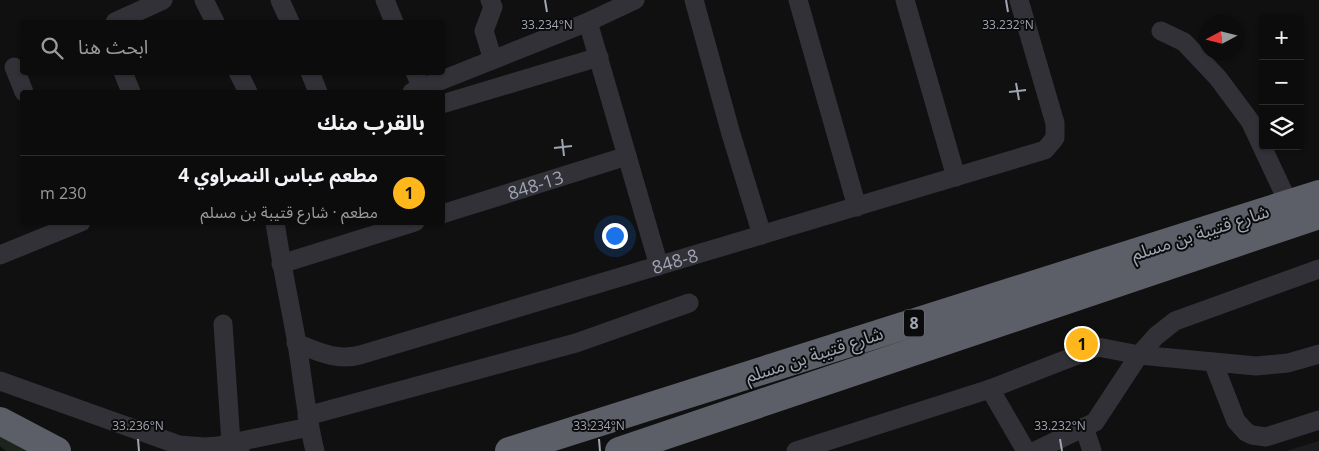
<!DOCTYPE html>
<html lang="ar">
<meta charset="utf-8">
<style>
:root{--surface:#0c0c0d;--page:#151516;--text:#f1f3f6;--muted:#9a9b9d;--line:#2c2c2e;--accent:#ffb71b}
body{margin:0;font-family:"Open Sans","Noto Sans Arabic",sans-serif;background:var(--page);color:var(--text);direction:rtl}
.controls{position:absolute;right:15px;top:15px;display:grid;overflow:hidden;border-radius:5px;box-shadow:0 1px 4px #0004}
.controls button{width:45px;height:45px;display:grid;place-items:center;padding:0;border:0;border-bottom:1px solid var(--line);background:var(--surface);color:var(--text);font:25px sans-serif}
.compass{position:absolute;left:1199px;top:15px;width:45px;height:45px;border-radius:50%;background:var(--surface);box-shadow:0 1px 4px #0004;rotate:263deg}
.you{position:absolute;left:614px;top:235px;width:18px;height:18px;margin:-12px;border:4px solid #fff;border-radius:50%;background:#1a73e8;box-shadow:0 0 0 8px #1a73e833}
.badge{display:grid;place-items:center;width:32px;height:32px;border-radius:50%;background:var(--accent);color:#111;font-size:16px;font-weight:700}
.pin{position:absolute;translate:-50% -50%;border:2px solid #fff;box-shadow:0 1px 5px #0006}
.list{margin:0;padding:0;list-style:none}
h2{display:flex;justify-content:space-between;align-items:center;height:65px;margin:0;padding:0 20px;font-size:21px}
h2 small{font-size:16px;font-weight:400;color:var(--muted)}
.list li{display:grid;grid-template-columns:32px 1fr auto;gap:15px;align-items:center;box-sizing:border-box;height:70px;padding:0 20px;border-top:1px solid var(--line)}
.list b{display:block;font-size:19px;white-space:nowrap}
.list p{margin:0;font-size:16px;white-space:nowrap;color:var(--muted)}
.list em{font-size:16px;font-style:normal;color:var(--muted)}
.icon{flex:none;width:28px;height:28px;fill:none;stroke:currentColor;stroke-width:2;stroke-linecap:round;stroke-linejoin:round}
.map{position:relative;flex:none;width:1319px;height:451px;overflow:hidden;direction:ltr}
.search{position:absolute;background:var(--surface);box-shadow:0 1px 4px #0004;left:20px;top:20px;width:425px;height:55px;display:flex;align-items:center;gap:12px;box-sizing:border-box;padding:0 18px;border-radius:5px;color:var(--muted);font-size:19px}
.panel{position:absolute;background:var(--surface);box-shadow:0 1px 4px #0004;left:20px;top:90px;width:425px;height:135px;border-radius:5px;direction:rtl}
.map>svg:first-child{display:block}
</style>
<div class="map">
<svg width="1319" height="451" viewBox="0 0 1319 451">
<rect width="100%" height="100%" fill="#101011"/>
<polygon fill="#1c1c1e" points="1319,441 1319,451 1286,451"/>
<polygon fill="#1c241d" points="0,432 38,451 6,451 0,446"/>
<g fill="none" stroke-linecap="round" stroke-linejoin="round">
<g stroke="#313137" stroke-width="19">
<polyline points="204,0 215,22"/>
<polyline points="280,0 290,22"/>
<polyline points="385,0 394,22"/>
<polyline points="490,0 493,7 484,31 493,60"/>
<polyline points="694,0 731,134 762,235"/>
<polyline points="798,0 857,207"/>
<polyline points="905,0 956,177"/>
<polyline points="115,22 163,0"/>
<polyline points="588,22 659,266"/>
<polyline points="1161,31 1184,42 1218,78 1250,121 1289,204"/>
<polyline points="14,67 24,92"/>
<polyline points="123,72 131,92"/>
<polyline points="238,72 248,92"/>
<polyline points="310,72 318,92"/>
<polyline points="415,72 422,89"/>
<polyline points="412,92 588,22 635,0"/>
<polyline points="442,104 599,57"/>
<path id="s1" d="M442,214L627,156"/>
<path d="M275,222C281,263 290,304 297,344C303,380 306,416 315,451"/>
<polyline points="0,255 81,222"/>
<polyline points="281,264 415,222"/>
<polyline points="223,324 231,443 240,450"/>
<path id="s2" d="M296,343C319,352 335,361 360,355L1045,150L1055,138V123L1019,0"/>
<polyline points="1213,362 1236,421 1246,432 1252,435 1266,437 1319,420"/>
<polyline points="0,381 179,445 205,447 218,446 309,427"/>
<polyline points="990,389 1026,451"/>
<polyline points="307,416 576,343 689,303"/>
<polyline points="1084,427 1092,451"/>
<polyline points="796,451 990,389 1098,347 1139,355 1256,366 1288,363 1319,354"/>
<polyline points="1035,451 1095,422 1139,355 1156,336 1175,321 1319,269"/>
</g>
<g stroke="#5c5f68" stroke-width="28">
<polyline points="0,421 57,451"/>
<polyline points="509,451 1319,194"/>
<polyline points="619,451 1319,215"/>
</g>
</g>
<path fill="none" stroke="#a0a5b3" stroke-width="2" d="M545,0L547,12M1006,0L1008,12M1016,83L1019,100M1009,92L1026,90M562,139L564,156M554,148L572,146M138,439L139,451M599,439L600,451M1060,439L1062,451"/>
<g text-anchor="middle" dominant-baseline="central" stroke-width="4" stroke-linejoin="round" paint-order="stroke">
<rect fill="#0b0b0c" stroke="#737781" stroke-width="1" x="904" y="309.5" width="20" height="27" rx="4"/>
<g font-size="16" font-weight="bold" fill="#a0a5b3">
<text x="914" y="323">8</text>
</g>
<g font-size="18" fill="#a0a5b3" stroke="#0b0b0c">
<text stroke="none"><textPath href="#s1" startOffset="98">848-13</textPath></text>
<text transform="translate(1200 232) rotate(-18)">شارع قتيبة بن مسلم</text>
<text stroke="none"><textPath href="#s2" startOffset="395">848-8</textPath></text>
<text transform="translate(814 354) rotate(-18)">شارع قتيبة بن مسلم</text>
</g>
</g>
<g font-size="12" text-anchor="middle" fill="#a0a5b3" stroke="#0b0b0c" stroke-width="4" stroke-linejoin="round" paint-order="stroke">
<text x="547" y="29">33.234°N</text>
<text x="1008" y="29">33.232°N</text>
<text x="138" y="430">33.236°N</text>
<text x="599" y="430">33.234°N</text>
<text x="1060" y="430">33.232°N</text>
</g>
</svg>
<div class="controls">
<button>+</button>
<button>−</button>
<button><svg class="icon" aria-label="layers" viewBox="0 0 24 24"><path d="M12 4l9 5-9 5-9-5zM3 14l9 5 9-5"/></svg></button>
</div>
<svg class="compass" viewBox="-18 -18 36 36"><path d="M0-13l5 13h-10z" fill="#e53935"/><path d="M0 13l5-13h-10z" fill="#9a9b9d"/></svg>
<div class="you"></div>
<div class="pin badge" style="left:1082px;top:344px">1</div>
<div class="search"><svg class="icon" aria-label="search" viewBox="0 0 24 24"><circle cx="10" cy="10" r="6"/><path d="M15 15l6 6"/></svg>ابحث هنا</div>
<section class="panel">
<h2>بالقرب منك<small></small></h2>
<ul class="list">
<li><span class="badge">1</span><div><b>مطعم عباس النصراوي 4</b><p>مطعم · شارع قتيبة بن مسلم</p></div><em>230 m</em></li>
</ul>
</section>
</div>
